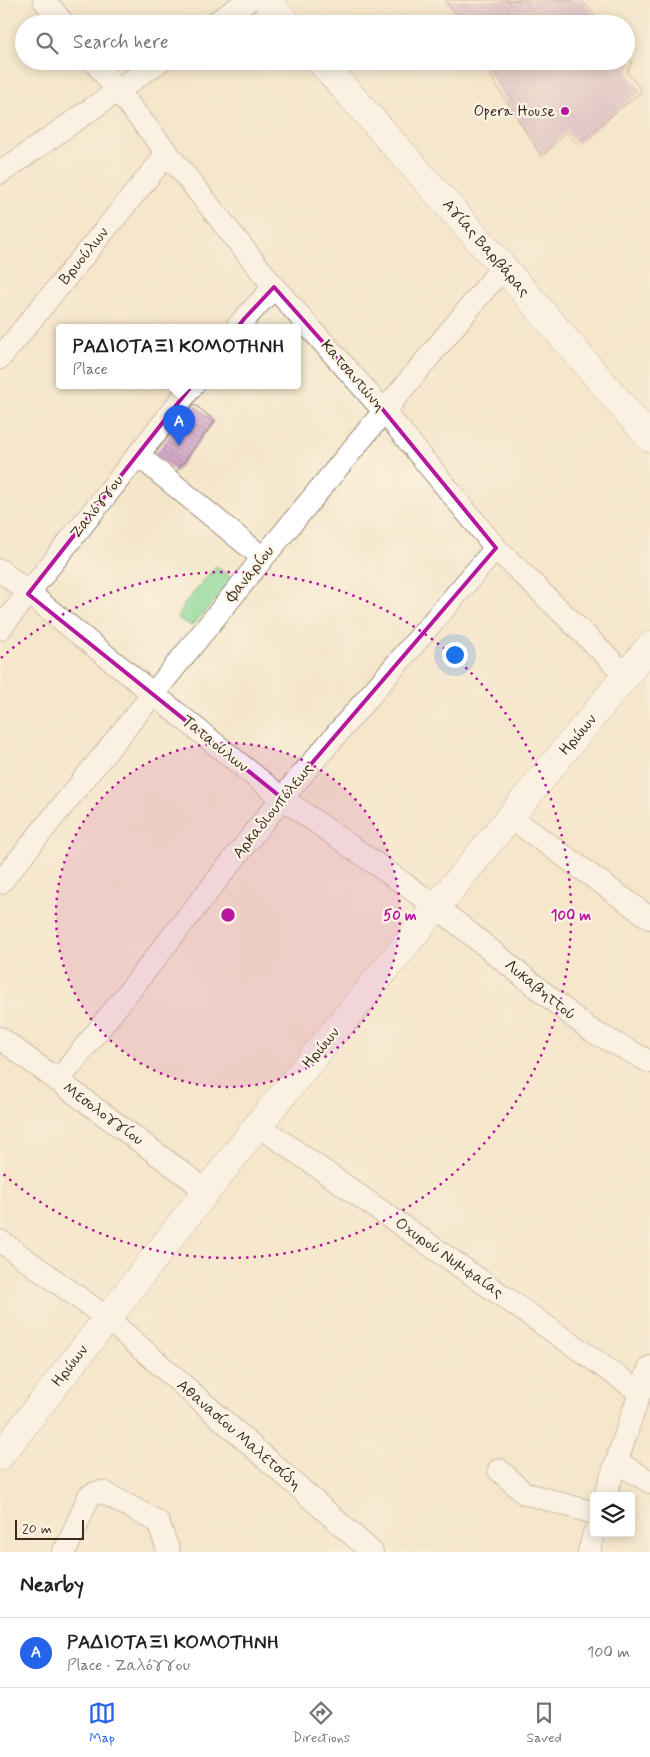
<!DOCTYPE html>
<meta charset="utf-8">
<style>
:root{--surface:#fff;--page:#f6f6f6;--text:#202124;--muted:#757577;--line:#e0e0e0;--accent:#2563eb}
body{margin:0;font-family:Mynerve,sans-serif;background:var(--page);color:var(--text)}
.controls{position:absolute;right:15px;bottom:15px;display:grid;overflow:hidden;border-radius:5px;box-shadow:0 2px 12px #0003}
.controls button{width:45px;height:45px;display:grid;place-items:center;padding:0;border:0;border-bottom:1px solid var(--line);background:var(--surface);color:var(--text);font:25px sans-serif}
.scale{position:absolute;left:15px;bottom:12px;width:69px;box-sizing:border-box;padding-left:5px;border:2px solid #3b2a1e;border-top:0;font-size:14px;line-height:18px;white-space:nowrap;color:#3b2a1e;-webkit-text-stroke:4px #fcf5e5;paint-order:stroke}
.you{position:absolute;left:454px;top:654px;width:18px;height:18px;margin:-12px;border:4px solid #fff;border-radius:50%;background:#1a73e8;box-shadow:0 0 0 8px #1a73e833}
.badge{display:grid;place-items:center;width:32px;height:32px;border-radius:50%;background:var(--accent);color:#fff;font-size:16px;font-weight:700}
.pin{position:absolute;translate:-50% -41px;filter:drop-shadow(0 1px 2px #0008)}
.pin::after{content:'';position:absolute;top:26px;width:18px;height:15px;background:inherit;clip-path:polygon(0 0,100% 0,50% 100%)}
.popup{position:absolute;left:56px;top:324px;width:245px;height:65px;box-sizing:border-box;display:grid;place-content:center;border-radius:5px;background:var(--surface);filter:drop-shadow(0 1px 4px #0005);font-size:16px;white-space:nowrap;color:var(--muted)}
.popup b{font-size:19px;color:var(--text)}
.popup::after{content:'';position:absolute;left:50%;top:100%;margin-left:-10px;border:10px solid transparent;border-top-color:var(--surface)}
.list{margin:0;padding:0;list-style:none}
h2{display:flex;justify-content:space-between;align-items:center;height:65px;margin:0;padding:0 20px;font-size:21px}
h2 small{font-size:16px;font-weight:400;color:var(--muted)}
.list li{display:grid;grid-template-columns:32px 1fr auto;gap:15px;align-items:center;box-sizing:border-box;height:70px;padding:0 20px;border-top:1px solid var(--line)}
.list b{display:block;font-size:19px;white-space:nowrap}
.list p{margin:0;font-size:16px;white-space:nowrap;color:var(--muted)}
.list em{font-size:16px;font-style:normal;color:var(--muted)}
.icon{flex:none;width:28px;height:28px;fill:none;stroke:currentColor;stroke-width:2;stroke-linecap:round;stroke-linejoin:round}
.map{position:relative;flex:none;width:650px;height:1552px;overflow:hidden}
.search{position:absolute;background:var(--surface);box-shadow:0 2px 12px #0003;left:15px;right:15px;top:15px;height:55px;display:flex;align-items:center;gap:12px;box-sizing:border-box;padding:0 18px;border-radius:28px;color:var(--muted);font-size:19px}
.sheet{height:135px;background:var(--surface)}
nav{display:flex;justify-content:space-around;align-items:center;box-sizing:border-box;height:70px;border-top:1px solid var(--line);background:var(--surface);font-size:14px;color:var(--muted)}
nav a{display:grid;justify-items:center;gap:2px}
nav .on{color:var(--accent)}
.map>svg:first-child{display:block}
</style>
<div class="map">
<svg width="650" height="1552" viewBox="0 0 650 1552">
<defs>
<pattern id="building-back-hatch" width="6" height="6" patternUnits="userSpaceOnUse" patternTransform="scale(1.25)"><rect width="6" height="6" fill="#d4abcb"/><path d="M-1 5l2 2M0 0l6 6M5-1l2 2" fill="none" stroke="#ad8ba4"/></pattern>
</defs>
<rect width="100%" height="100%" fill="#fcf5e5"/>
<filter id="ink" filterUnits="userSpaceOnUse"><feTurbulence type="fractalNoise" baseFrequency=".02" numOctaves="2"/><feDisplacementMap in="SourceGraphic" scale="10" xChannelSelector="R" yChannelSelector="G"/><feConvolveMatrix kernelMatrix="1 2 1 2 8 2 1 2 1" color-interpolation-filters="sRGB"/></filter>
<filter id="wash" filterUnits="userSpaceOnUse"><feTurbulence type="fractalNoise" baseFrequency=".0096" numOctaves="4" result="noise"/><feDisplacementMap in="SourceGraphic" scale="20" xChannelSelector="R" yChannelSelector="G"/><feGaussianBlur stdDeviation="1.12" result="paint"/><feColorMatrix in="noise" values="0 0 0 0 0 0 0 0 0 0 0 0 0 0 0 0 0 1.4 0 .05"/><feComposite in="paint" operator="in"/></filter>
<g filter="url(#wash)">
<rect width="100%" height="100%" fill="#f5e6cb"/>
<polygon fill="#8ad896" stroke="#62815a" points="216,566 235,580 191,626 178,618 185,603"/>
<g id="blocks">
<g fill="url(#building-back-hatch)">
<polygon points="445,0 582,0 601,24 464,24"/>
<polygon points="626,55 632,62 627,72 642,91 577,144 566,131 542,157 483,64 487,61 626,61"/>
<polygon points="194,404 215,421 176,472 154,455"/>
</g>
</g>
</g>
<g filter="url(#ink)">
<use href="#blocks" fill-opacity="0" stroke="#988874" stroke-width="1"/>
<g fill="none" stroke-linecap="round" stroke-linejoin="round">
<g stroke="#988874" stroke-width="24">
<g id="minor">
<polyline points="44,0 64,24"/>
<polyline points="214,24 249,0"/>
<polyline points="94,61 274,287 384,411 496,548 627,676"/>
<polyline points="0,173 160,61"/>
<polyline points="237,327 274,287"/>
<polyline points="0,358 167,154"/>
<polyline points="138,455 263,558"/>
<polyline points="0,570 282,798 437,907 590,1030 650,1062"/>
<polyline points="0,629 193,385"/>
<polyline points="510,817 650,918"/>
<polyline points="0,883 263,558 503,267"/>
<polyline points="0,1038 206,1190"/>
<polyline points="58,1081 282,798 496,548"/>
<polyline points="258,1125 640,1392"/>
<polyline points="0,1241 107,1318 372,1552"/>
<polyline points="617,1462 650,1482"/>
<polyline points="499,1470 524,1493 594,1513"/>
<polyline points="605,1496 640,1392 650,1367"/>
<polyline points="63,1552 69,1543 89,1496 95,1493 103,1492 158,1522 169,1552"/>
<polyline points="589,1552 594,1533"/>
</g>
</g>
<g stroke="#988874" stroke-width="29">
<g id="major">
<polyline points="266,0 287,24"/>
<polyline points="320,61 503,267 650,438"/>
<polyline points="0,1456 258,1125 650,646"/>
</g>
</g>
<use href="#minor" stroke="#fff" stroke-width="22"/>
<use href="#major" stroke="#fff" stroke-width="28"/>
</g>
</g>
<path d="M0 0H650V1552H0ZM274,287L384,411L496,548L282,798L28,594L244,319Z" fill="#f5e6cb" fill-opacity=".55" fill-rule="evenodd"/>
<path fill="none" stroke="#b5179e" stroke-width="4" stroke-linejoin="round" d="M274,287L384,411L496,548L282,798L28,594L244,319Z"/>
<circle cx="228" cy="915" r="172" fill="#b5179e" fill-opacity=".12"/>
<g fill="none" stroke="#b5179e" stroke-width="2.5" stroke-dasharray="2.5 5">
<circle cx="228" cy="915" r="172"/>
<path d="M1 658A343 343 0 1 1 1 1172"/>
</g>
<circle fill="#b5179e" stroke="#fcf5e5" stroke-width="2" cx="565" cy="111" r="5"/>
<g text-anchor="middle" dominant-baseline="central" stroke-width="4.5" stroke-linejoin="round" paint-order="stroke">
<g font-size="16" fill="#3b2a1e" stroke="#fcf5e5" text-anchor="end">
<text x="555" y="111">Opera House</text>
</g>
<g font-size="16" fill="#3b2a1e" stroke="#fcf5e5">
<text transform="translate(486 248) rotate(49)">Αγίας Βαρβάρας</text>
<text transform="translate(84 256) rotate(-51)">Βρυούλων</text>
<text transform="translate(353 376) rotate(49)">Κατσαντώνη</text>
<text transform="translate(97 507) rotate(-52)">Ζαλόγγου</text>
<text transform="translate(250 574) rotate(-51)">Φαναρίου</text>
<text transform="translate(578 735) rotate(-50)">Ηρώων</text>
<text transform="translate(215 744) rotate(39)">Ταταούλων</text>
<text transform="translate(273 811) rotate(-51)">Αρκαδιουπόλεως</text>
<text transform="translate(540 990) rotate(39)">Λυκαβηττού</text>
<text transform="translate(321 1048) rotate(-50)">Ηρώων</text>
<text transform="translate(103 1114) rotate(36)">Μεσολογγίου</text>
<text transform="translate(449 1258) rotate(35)">Οχυρού Νυμφαίας</text>
<text transform="translate(70 1366) rotate(-52)">Ηρώων</text>
<text transform="translate(239 1435) rotate(41)">Αθανασίου Μαλετσίδη</text>
</g>
</g>
<circle cx="228" cy="915" r="8" fill="#b5179e" stroke="#fcf5e5" stroke-width="2.5"/>
<g font-size="15" text-anchor="middle" font-weight="bold" fill="#b5179e" stroke="#fcf5e5" stroke-width="4.5" stroke-linejoin="round" paint-order="stroke">
<text x="400" y="920">50 m</text>
<text x="571" y="920">100 m</text>
</g>
</svg>
<div class="controls">
<button><svg class="icon" aria-label="layers" viewBox="0 0 24 24"><path d="M12 4l9 5-9 5-9-5zM3 14l9 5 9-5"/></svg></button>
</div>
<div class="scale">20 m</div>
<div class="you"></div>
<div class="pin badge" style="left:179px;top:446px">A</div>
<div class="popup"><b>ΡΑΔΙΟΤΑΞΙ ΚΟΜΟΤΗΝΗ</b>Place</div>
<div class="search"><svg class="icon" aria-label="search" viewBox="0 0 24 24"><circle cx="10" cy="10" r="6"/><path d="M15 15l6 6"/></svg>Search here</div>
</div>
<section class="sheet">
<h2>Nearby<small></small></h2>
<ul class="list">
<li><span class="badge">A</span><div><b>ΡΑΔΙΟΤΑΞΙ ΚΟΜΟΤΗΝΗ</b><p>Place · Ζαλόγγου</p></div><em>100 m</em></li>
</ul>
</section>
<nav>
<a class="on"><svg class="icon" aria-label="map" viewBox="0 0 24 24"><path d="M3 6l6-2 6 2 6-2v14l-6 2-6-2-6 2zM9 4v14M15 6v14"/></svg>Map</a>
<a><svg class="icon" aria-label="directions" viewBox="0 0 24 24"><path d="M12 3l9 9-9 9-9-9zM9 14v-3h6M13 9l2 2-2 2"/></svg>Directions</a>
<a><svg class="icon" aria-label="saved" viewBox="0 0 24 24"><path d="M7 4h10v16l-5-4-5 4z"/></svg>Saved</a>
</nav>
